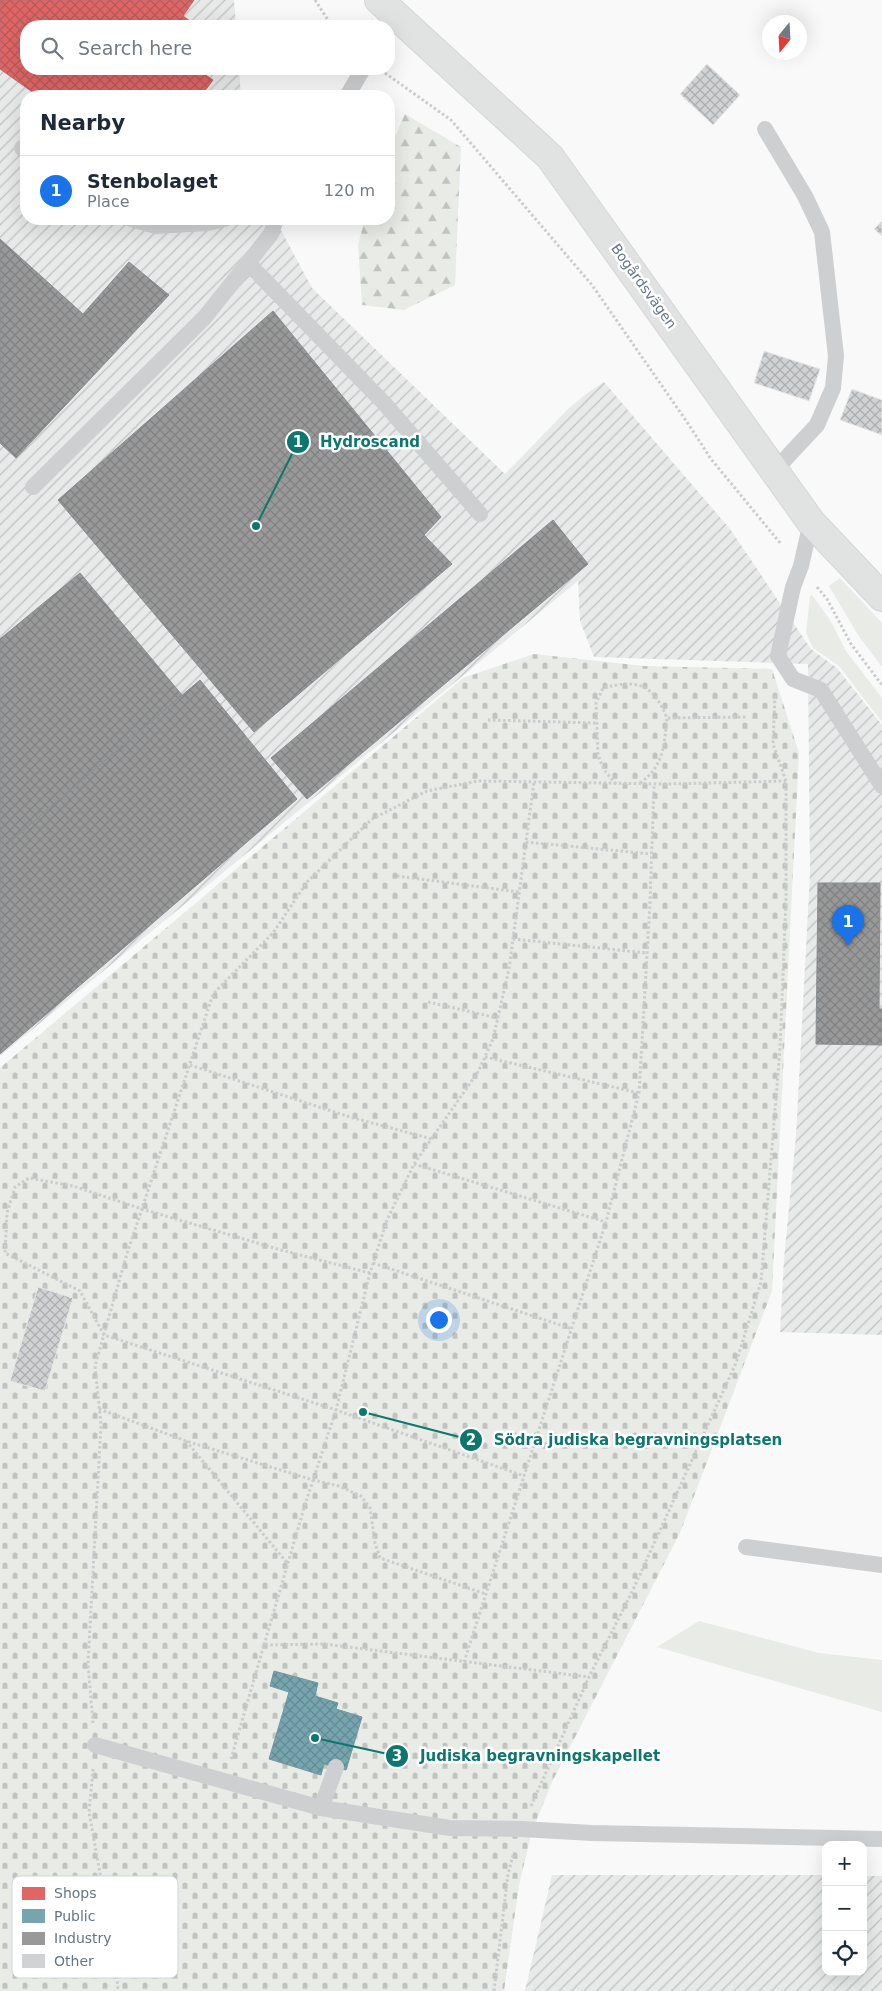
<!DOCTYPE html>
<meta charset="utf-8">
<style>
:root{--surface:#fff;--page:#f2f2f3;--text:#1f2937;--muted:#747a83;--line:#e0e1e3;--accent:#1a73e8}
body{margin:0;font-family:"DejaVu Sans",sans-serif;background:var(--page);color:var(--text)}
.controls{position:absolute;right:15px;bottom:15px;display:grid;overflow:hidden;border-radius:10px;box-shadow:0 5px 20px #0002}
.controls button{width:45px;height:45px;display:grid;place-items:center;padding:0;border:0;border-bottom:1px solid var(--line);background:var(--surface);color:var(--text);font:25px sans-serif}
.compass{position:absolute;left:762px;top:15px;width:45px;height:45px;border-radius:50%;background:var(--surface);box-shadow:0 5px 20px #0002;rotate:198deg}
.you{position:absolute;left:438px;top:1319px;width:18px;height:18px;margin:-12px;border:4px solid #fff;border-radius:50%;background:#1a73e8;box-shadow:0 0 0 8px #1a73e833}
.badge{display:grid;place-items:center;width:32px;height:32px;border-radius:50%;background:var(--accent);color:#fff;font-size:16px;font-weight:700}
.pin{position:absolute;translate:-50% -41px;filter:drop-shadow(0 1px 2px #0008)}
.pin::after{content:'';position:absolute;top:26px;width:18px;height:15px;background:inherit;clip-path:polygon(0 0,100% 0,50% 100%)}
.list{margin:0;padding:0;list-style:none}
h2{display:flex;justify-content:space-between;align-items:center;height:65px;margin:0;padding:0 20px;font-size:21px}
h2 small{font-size:16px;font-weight:400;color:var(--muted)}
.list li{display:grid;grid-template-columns:32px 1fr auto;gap:15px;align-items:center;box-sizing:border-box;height:70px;padding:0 20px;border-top:1px solid var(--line)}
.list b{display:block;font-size:19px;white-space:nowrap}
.list p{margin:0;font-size:16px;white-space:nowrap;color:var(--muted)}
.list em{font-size:16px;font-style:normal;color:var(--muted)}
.icon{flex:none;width:28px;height:28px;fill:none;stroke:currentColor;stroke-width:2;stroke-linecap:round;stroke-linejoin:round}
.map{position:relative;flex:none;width:882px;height:1991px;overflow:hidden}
.search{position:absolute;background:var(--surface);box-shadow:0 5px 20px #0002;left:20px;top:20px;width:375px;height:55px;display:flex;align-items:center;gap:12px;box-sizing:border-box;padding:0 18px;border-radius:20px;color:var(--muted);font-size:19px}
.panel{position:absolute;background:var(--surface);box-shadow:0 5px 20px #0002;left:20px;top:90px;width:375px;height:135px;border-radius:20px}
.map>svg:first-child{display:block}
</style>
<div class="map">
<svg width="882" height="1991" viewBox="0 0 882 1991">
<defs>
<pattern id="industrial-furrows" width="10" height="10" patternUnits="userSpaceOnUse" patternTransform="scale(1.25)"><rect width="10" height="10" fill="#e8e9e9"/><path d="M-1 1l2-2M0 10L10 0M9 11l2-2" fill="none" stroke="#c0c1c2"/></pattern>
<pattern id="forest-firs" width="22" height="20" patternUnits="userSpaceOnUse" patternTransform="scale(1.25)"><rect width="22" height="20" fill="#e8ebe6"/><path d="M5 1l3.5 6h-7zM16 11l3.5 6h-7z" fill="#c0c3c0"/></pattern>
<pattern id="cemetery-stones" width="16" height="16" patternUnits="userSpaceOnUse" patternTransform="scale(1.25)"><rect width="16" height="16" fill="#e8ebe6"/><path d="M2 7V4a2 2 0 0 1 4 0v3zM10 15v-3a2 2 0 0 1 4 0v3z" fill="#c0c3c0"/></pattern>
<pattern id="shops-cross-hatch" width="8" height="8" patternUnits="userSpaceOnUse" patternTransform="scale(1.25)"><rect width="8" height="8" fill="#e06666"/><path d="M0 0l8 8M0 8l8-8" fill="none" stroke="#b95959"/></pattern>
<pattern id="public-cross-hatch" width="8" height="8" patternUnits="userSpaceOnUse" patternTransform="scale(1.25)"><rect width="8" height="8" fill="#76a5af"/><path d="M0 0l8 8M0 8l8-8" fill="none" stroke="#648b94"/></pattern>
<pattern id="industry-cross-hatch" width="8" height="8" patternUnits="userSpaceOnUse" patternTransform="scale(1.25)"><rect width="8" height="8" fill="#999"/><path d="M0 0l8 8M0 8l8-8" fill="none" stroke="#808182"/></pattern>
<pattern id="building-cross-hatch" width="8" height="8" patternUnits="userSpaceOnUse" patternTransform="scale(1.25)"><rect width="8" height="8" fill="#d0d2d3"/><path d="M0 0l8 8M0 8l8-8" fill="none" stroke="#acafb1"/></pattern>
</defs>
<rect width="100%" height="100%" fill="#f9f9f9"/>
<g fill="url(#industrial-furrows)">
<polygon points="0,0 234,0 236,26 26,26 26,69 239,69 241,96 26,96 26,219 275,219 312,288 505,474 569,408 586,394 604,382 730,529 811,649 837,668 882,725 882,1335 780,1332 784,1259 796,1136 810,873 808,664 594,657 580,621 578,581 0,1056"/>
<polygon points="552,1875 826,1875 826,1972 863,1972 863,1876 882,1876 882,1991 525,1991"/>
</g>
<g fill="#e8ebe6">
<polygon points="840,578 882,623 882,667 858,635 829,586"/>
<polygon points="812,595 830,620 846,651 882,698 882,722 839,666 813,648 806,633 810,596"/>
<polygon points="699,1621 819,1653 882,1660 882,1712 657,1647"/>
</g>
<polygon fill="url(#forest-firs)" points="405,114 461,147 455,285 404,310 362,305 358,245 365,219 389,219 389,150"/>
<polygon fill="url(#cemetery-stones)" points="534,654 644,666 772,669 799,753 772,1291 680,1533 553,1780 532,1831 519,1885 504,1991 0,1991 0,1068 463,678"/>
<polygon fill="url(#shops-cross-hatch)" stroke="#bb6b6f" points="0,0 194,0 183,16 197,26 26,26 26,69 197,69 213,80 201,96 38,96 0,69"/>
<polygon fill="url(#public-cross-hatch)" stroke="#7197a2" points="274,1671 318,1683 315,1696 338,1703 336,1709 362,1717 346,1770 324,1764 321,1775 269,1759 289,1692 270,1686"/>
<g fill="url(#industry-cross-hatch)" stroke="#898e92">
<polygon points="0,239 83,314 129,262 169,295 16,458 0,443"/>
<polygon points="273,311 441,517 424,535 452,564 254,732 58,500"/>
<polygon points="553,520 588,564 307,799 271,758"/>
<polygon points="80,573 182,695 0,850 0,639"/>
<polygon points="200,680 297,799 0,1054 0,850"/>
<polygon points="818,883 880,883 879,1009 882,1009 882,1045 816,1044"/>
</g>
<g fill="url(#building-cross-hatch)" stroke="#e8e8e8">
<polygon points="707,64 740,95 713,125 680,94"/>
<polygon points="882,221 882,236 874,229"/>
<polygon points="764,351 820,369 809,401 754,383"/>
<polygon points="852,389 882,400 882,435 840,420"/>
<polygon points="38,1287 73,1298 45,1391 10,1381"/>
</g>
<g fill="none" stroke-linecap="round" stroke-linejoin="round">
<g stroke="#d5d6d7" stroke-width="30">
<polyline id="secondary" points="379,0 550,157 811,522 882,597"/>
</g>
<g stroke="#cbcccd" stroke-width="3" stroke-dasharray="2.5 2.5" stroke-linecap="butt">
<polyline points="315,0 332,26"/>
<polyline points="385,73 451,120 592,285 687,422 711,459 781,544"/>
<polyline points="817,587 827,599 851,644 882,685"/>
<polyline points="488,720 597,723"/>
<path d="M640,783C664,766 664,746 667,718"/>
<path d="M616,784L604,770L598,755L596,703L603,688C638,679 653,684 667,718L746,717"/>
<polyline points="526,842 651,854"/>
<polyline points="397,876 519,892"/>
<polyline points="513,939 647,953"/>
<polyline points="428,1002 498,1018"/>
<polyline points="485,1057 639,1093"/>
<polyline points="190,1065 350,1117 432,1139"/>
<polyline points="414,1164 606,1222"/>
<polyline points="373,1263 572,1329"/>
<polyline points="370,1273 281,1250 142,1209 73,1186 29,1178 15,1187 7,1213 5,1253 80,1291 104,1335 336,1410 524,1476"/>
<polyline points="99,1409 186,1441 313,1480 339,1486 361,1496 370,1508 375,1543 380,1558 486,1594"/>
<polyline points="186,1441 288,1564"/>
<polyline points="264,1645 304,1508 336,1410 370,1273 387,1220 414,1164 478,1072 493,1039 509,969 534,782"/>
<polyline points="464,1662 606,1222 639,1093 650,903 654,784"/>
<polyline points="93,1723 88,1664 101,1425 95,1366 126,1257 213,994 273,933 307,882 372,819 427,791 478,781 668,784 786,781"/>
<polyline points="231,1759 264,1645 324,1644 589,1677"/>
<polyline points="93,1769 89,1812 116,1962 118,1991"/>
<polyline points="531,1806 589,1677 632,1592 736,1363 761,1282 780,1049 786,900 786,781 773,744 775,694"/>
<polyline points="494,1991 508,1874 514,1852"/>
</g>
<g stroke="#cecfd0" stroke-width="16">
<polyline points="347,96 363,69"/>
<polyline points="765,129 805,196 822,232 836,356 833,388 817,425 775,470"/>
<polyline points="22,148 26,151"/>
<polyline points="131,219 156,226 208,223 225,219"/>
<polyline points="248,263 384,403 480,514"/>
<polyline points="33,487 205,317 271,234 276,219"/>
<polyline points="811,522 801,566 793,587 778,656 793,679 821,690 882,786"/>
<polyline points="746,1547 882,1565"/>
<polyline points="95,1745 321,1808 450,1828 521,1829 592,1833 882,1839"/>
<polyline points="321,1808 336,1767"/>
</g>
<use href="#secondary" stroke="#e1e2e2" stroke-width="28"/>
</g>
<g text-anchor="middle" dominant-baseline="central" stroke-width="5" stroke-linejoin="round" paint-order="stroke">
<g font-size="14" fill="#657683" stroke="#fff">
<text transform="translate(644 286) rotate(54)">Bogårdsvägen</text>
</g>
</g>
<rect x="12" y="1876" width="166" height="102" rx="8" fill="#fff" stroke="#d1d6da" stroke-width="1"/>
<rect x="22" y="1887" width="23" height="13" fill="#e06666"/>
<rect x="22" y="1909" width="23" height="14" fill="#76a5af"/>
<rect x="22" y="1932" width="23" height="13" fill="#999"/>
<rect x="22" y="1954" width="23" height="14" fill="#d0d2d3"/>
<g font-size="14" fill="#657683">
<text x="54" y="1898">Shops</text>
<text x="54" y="1921">Public</text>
<text x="54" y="1943">Industry</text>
<text x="54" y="1966">Other</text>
</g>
<path fill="none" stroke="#0f766e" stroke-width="2" d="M256 526L298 442M363 1412L471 1440M315 1738L397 1756"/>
<g fill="#0f766e" stroke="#fff" stroke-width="2">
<circle cx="256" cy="526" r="5"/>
<circle cx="363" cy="1412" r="5"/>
<circle cx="315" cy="1738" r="5"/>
<circle cx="298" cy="442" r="12"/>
<circle cx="471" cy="1440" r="12"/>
<circle cx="397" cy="1756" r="12"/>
</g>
<g font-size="15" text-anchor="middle" font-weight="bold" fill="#fff">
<text x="298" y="447">1</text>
<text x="471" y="1445">2</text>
<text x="397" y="1761">3</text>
</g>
<g font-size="15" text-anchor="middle" font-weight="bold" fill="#0f766e" stroke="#fff" stroke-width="5" stroke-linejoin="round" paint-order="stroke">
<text x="370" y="447">Hydroscand</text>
<text x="638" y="1445">Södra judiska begravningsplatsen</text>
<text x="540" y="1761">Judiska begravningskapellet</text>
</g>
</svg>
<div class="controls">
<button>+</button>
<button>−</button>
<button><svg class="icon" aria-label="locate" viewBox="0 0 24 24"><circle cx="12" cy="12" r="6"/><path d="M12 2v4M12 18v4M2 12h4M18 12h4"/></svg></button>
</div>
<svg class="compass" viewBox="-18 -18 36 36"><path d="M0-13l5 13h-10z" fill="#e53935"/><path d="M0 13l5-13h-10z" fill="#747a83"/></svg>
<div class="you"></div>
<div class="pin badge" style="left:848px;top:946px">1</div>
<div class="search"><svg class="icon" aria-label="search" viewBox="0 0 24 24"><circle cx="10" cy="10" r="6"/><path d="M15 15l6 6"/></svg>Search here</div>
<section class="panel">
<h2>Nearby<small></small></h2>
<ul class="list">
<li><span class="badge">1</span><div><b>Stenbolaget</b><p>Place</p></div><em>120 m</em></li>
</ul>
</section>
</div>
